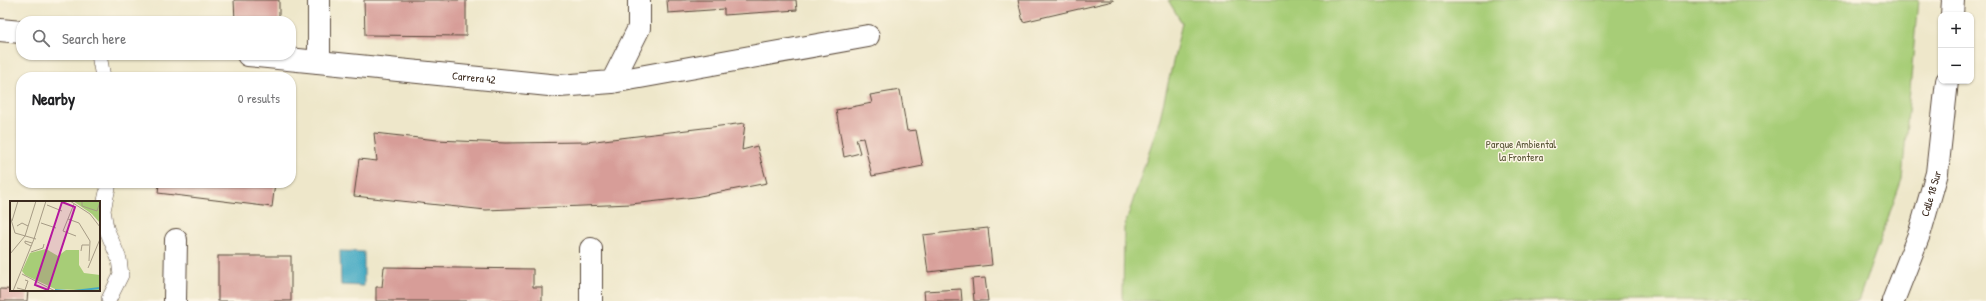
<!DOCTYPE html>
<meta charset="utf-8">
<style>
:root{--surface:#fff;--page:#f6f6f6;--text:#202124;--muted:#757577;--line:#e0e0e0}
body{margin:0;font-family:"Patrick Hand",sans-serif;background:var(--page);color:var(--text)}
.controls{position:absolute;right:12px;top:12px;display:grid;overflow:hidden;border-radius:8px;box-shadow:0 1px 3px #0004}
.controls button{width:36px;height:36px;display:grid;place-items:center;padding:0;border:0;border-bottom:1px solid var(--line);background:var(--surface);color:var(--text);font:20px sans-serif}
.list{margin:0;padding:0;list-style:none}
h2{display:flex;justify-content:space-between;align-items:center;height:52px;margin:0;padding:0 16px;font-size:17px}
h2 small{font-size:13px;font-weight:400;color:var(--muted)}
.icon{flex:none;width:22px;height:22px;fill:none;stroke:currentColor;stroke-width:2;stroke-linecap:round;stroke-linejoin:round}
.map{position:relative;flex:none;width:1986px;height:301px;overflow:hidden}
.search{position:absolute;background:var(--surface);box-shadow:0 1px 3px #0004;left:16px;top:16px;width:280px;height:44px;display:flex;align-items:center;gap:10px;box-sizing:border-box;padding:0 14px;border-radius:16px;color:var(--muted);font-size:15px}
.panel{position:absolute;background:var(--surface);box-shadow:0 1px 3px #0004;left:16px;top:72px;width:280px;height:116px;border-radius:16px}
.map>svg:first-child{display:block}
</style>
<div class="map">
<svg width="1986" height="301" viewBox="0 0 1986 301">
<rect width="100%" height="100%" fill="#fcf5e5"/>
<filter id="ink" filterUnits="userSpaceOnUse"><feTurbulence type="fractalNoise" baseFrequency=".025" numOctaves="2"/><feDisplacementMap in="SourceGraphic" scale="8" xChannelSelector="R" yChannelSelector="G"/><feConvolveMatrix kernelMatrix="1 2 1 2 8 2 1 2 1" color-interpolation-filters="sRGB"/></filter>
<filter id="wash" filterUnits="userSpaceOnUse"><feTurbulence type="fractalNoise" baseFrequency=".012" numOctaves="4" result="noise"/><feDisplacementMap in="SourceGraphic" scale="16" xChannelSelector="R" yChannelSelector="G"/><feGaussianBlur stdDeviation="0.9" result="paint"/><feColorMatrix in="noise" values="0 0 0 0 0 0 0 0 0 0 0 0 0 0 0 0 0 1.4 0 .05"/><feComposite in="paint" operator="in"/></filter>
<g filter="url(#wash)">
<rect width="100%" height="100%" fill="#eee7ca"/>
<polygon fill="#a7cd77" stroke="#717c4a" points="1168,0 1918,0 1902,179 1858,301 1123,301 1124,228 1160,118 1182,23"/>
<polygon fill="#43a9c3" stroke="#3f6a70" points="340,251 364,252 364,286 341,285"/>
<g id="blocks">
<g fill="#d79d98">
<polygon points="234,0 279,0 279,21 235,21"/>
<polygon points="364,0 466,0 466,36 365,35"/>
<polygon points="667,0 796,0 797,10 724,15 724,9 668,13"/>
<polygon points="1018,0 1113,0 1113,1 1023,22"/>
<polygon points="900,90 907,131 916,130 923,166 872,176 863,138 856,139 860,153 844,157 836,110 872,103 870,95"/>
<polygon points="745,123 742,150 757,146 767,183 695,197 631,204 486,210 354,196 359,159 377,161 374,133 437,140 505,143 587,142"/>
<polygon points="159,183 275,183 272,207 158,193"/>
<polygon points="988,228 992,265 928,272 923,235"/>
<rect x="218" y="256" width="73" height="45"/>
<polygon points="384,267 533,269 533,287 542,287 542,301 376,301 376,287 382,287"/>
<polygon points="985,278 988,301 974,301 972,279"/>
<polygon points="0,289 28,290 27,301 0,301"/>
<polygon points="961,289 962,301 925,301 924,291"/>
</g>
</g>
</g>
<g filter="url(#ink)">
<use href="#blocks" fill-opacity="0" stroke="#564638" stroke-width="1"/>
<g fill="none" stroke-linecap="round" stroke-linejoin="round">
<g stroke="#564638" stroke-width="16">
<g id="lane">
<polyline points="99,55 103,77"/>
<polyline points="109,183 103,210 106,228 119,259 121,275 109,299"/>
</g>
</g>
<g stroke="#564638" stroke-width="24">
<g id="street">
<polyline points="319,0 319,62"/>
<polyline points="1952,15 1953,0"/>
<polyline points="0,30 21,32"/>
<path id="s1" d="M248,55L559,86L612,82L639,28V0"/>
<polyline points="612,82 868,36"/>
<polyline points="175,301 176,240"/>
<polyline points="591,301 591,249"/>
<path id="s2" d="M1893,301L1920,232L1937,173L1947,81"/>
</g>
</g>
<use href="#lane" stroke="#fff" stroke-width="15"/>
<use href="#street" stroke="#fff" stroke-width="22"/>
</g>
</g>
<g text-anchor="middle" dominant-baseline="central" stroke-width="3" stroke-linejoin="round" paint-order="stroke">
<g font-size="11" fill="#3b2a1e" stroke="#fcf5e5">
<text stroke="none"><textPath href="#s1" startOffset="227">Carrera 42</textPath></text>
<text stroke="none"><textPath href="#s2" startOffset="114">Calle 18 Sur</textPath></text>
</g>
<g font-size="11" fill="#565334" stroke="#fcf5e5">
<text x="1521" y="144">Parque Ambiental<tspan x="1521" dy="13">la Frontera</tspan></text>
</g>
</g>
<g transform="translate(10 201)">
<rect width="90" height="90" fill="#eee7ca"/>
<path d="M63,0H90V22L82,13ZM36,48L48,55L56,49H69V64L74,72L90,74V90L45,88L15,74L12,70L20,52Z" fill="#a7cd77"/>
<path fill="none" stroke="#43a9c3" stroke-width="2" d="M45,89L57,90M64,90L90,87"/>
<path fill="none" stroke="#a69b85" stroke-width="1" d="M60,0L80,13L90,26M72,0V5L87,10L90,1M64,3L53,30L66,35M37,4L52,10M0,15L5,32L26,38M58,18L69,22L80,40M2,20L8,0M31,22L46,27M7,25L12,22L18,25M21,45L15,42V40L22,42M71,50L72,44H79M21,51L33,47L34,43M0,53L15,35L26,0M79,60L80,40M78,67L90,38M12,73L45,90M7,87L15,89L18,80L15,79M3,90L24,38L36,0"/>
<path fill="#b5179e" fill-opacity="0.15" stroke="#b5179e" stroke-width="2" d="M52,1L65,6L38,89L25,84Z"/>
<rect width="90" height="90" fill="none" stroke="#3b2a1e" stroke-width="2"/>
</g>
</svg>
<div class="controls">
<button>+</button>
<button>−</button>
</div>
<div class="search"><svg class="icon" aria-label="search" viewBox="0 0 24 24"><circle cx="10" cy="10" r="6"/><path d="M15 15l6 6"/></svg>Search here</div>
<section class="panel">
<h2>Nearby<small>0 results</small></h2>
<ul class="list">
</ul>
</section>
</div>
